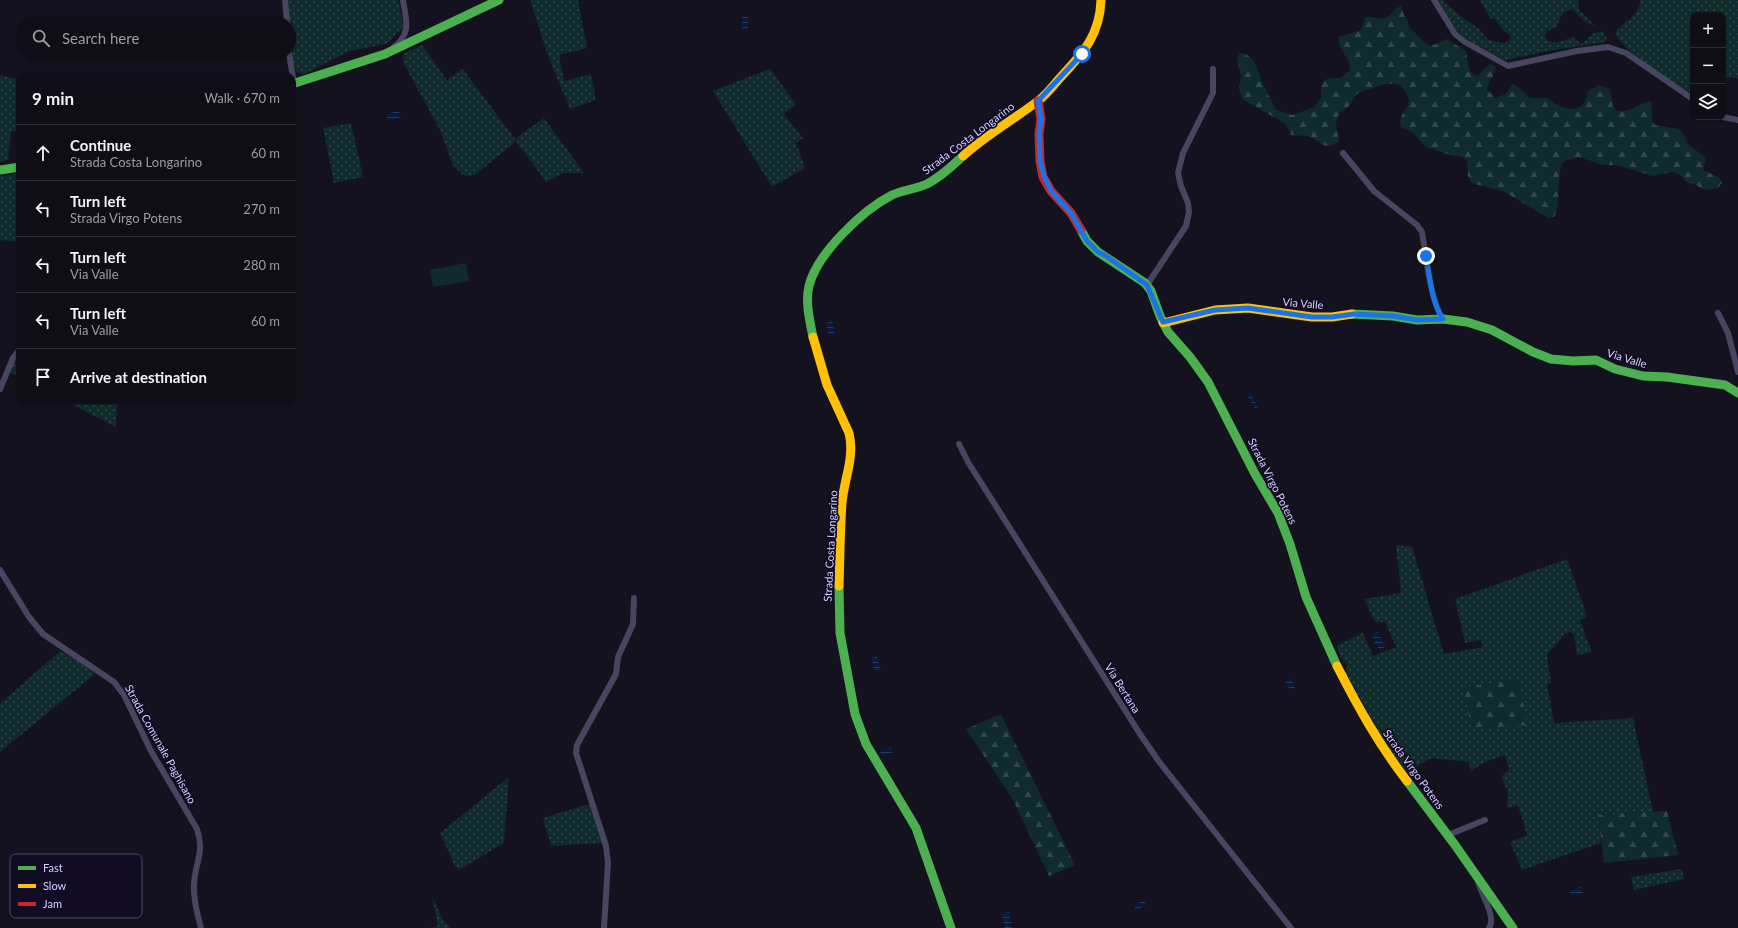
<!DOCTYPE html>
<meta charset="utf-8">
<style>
:root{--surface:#0f0e16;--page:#1d1c23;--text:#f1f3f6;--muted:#9b9ca1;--line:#2f2e35}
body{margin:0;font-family:Lato,sans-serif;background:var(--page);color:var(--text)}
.controls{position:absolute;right:12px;top:12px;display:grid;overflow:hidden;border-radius:8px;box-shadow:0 1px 3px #0004}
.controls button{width:36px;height:36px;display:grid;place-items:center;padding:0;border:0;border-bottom:1px solid var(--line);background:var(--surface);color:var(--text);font:20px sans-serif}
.stop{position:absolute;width:12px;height:12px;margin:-9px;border:3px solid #1a73e8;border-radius:50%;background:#fff}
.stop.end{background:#1a73e8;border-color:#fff;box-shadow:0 1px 4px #0008}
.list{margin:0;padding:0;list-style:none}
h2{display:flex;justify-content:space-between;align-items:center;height:52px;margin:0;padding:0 16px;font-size:17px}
h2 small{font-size:13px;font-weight:400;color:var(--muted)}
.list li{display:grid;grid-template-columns:26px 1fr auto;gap:12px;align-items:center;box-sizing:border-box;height:56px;padding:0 16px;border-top:1px solid var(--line)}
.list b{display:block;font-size:15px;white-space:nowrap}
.list p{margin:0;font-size:13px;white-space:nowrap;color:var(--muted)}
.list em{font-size:13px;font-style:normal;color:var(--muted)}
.icon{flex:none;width:22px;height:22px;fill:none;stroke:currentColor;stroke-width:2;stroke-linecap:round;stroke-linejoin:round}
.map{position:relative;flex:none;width:1738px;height:928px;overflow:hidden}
.search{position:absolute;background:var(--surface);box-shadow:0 1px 3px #0004;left:16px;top:16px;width:280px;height:44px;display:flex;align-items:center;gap:10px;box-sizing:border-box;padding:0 14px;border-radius:22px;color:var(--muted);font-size:15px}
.panel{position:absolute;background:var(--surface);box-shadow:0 1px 3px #0004;left:16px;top:72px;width:280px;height:332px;border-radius:12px}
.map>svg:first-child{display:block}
</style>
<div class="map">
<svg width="1738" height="928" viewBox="0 0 1738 928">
<defs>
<pattern id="grass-dots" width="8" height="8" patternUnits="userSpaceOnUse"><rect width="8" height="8" fill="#102b2c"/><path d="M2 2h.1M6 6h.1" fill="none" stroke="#32494c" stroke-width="1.8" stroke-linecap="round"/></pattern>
<pattern id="forest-firs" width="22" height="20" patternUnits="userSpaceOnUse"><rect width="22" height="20" fill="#102b2c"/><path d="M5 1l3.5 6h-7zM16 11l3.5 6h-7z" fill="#32494c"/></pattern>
<pattern id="water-rules" width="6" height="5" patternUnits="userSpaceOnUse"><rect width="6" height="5" fill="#071a41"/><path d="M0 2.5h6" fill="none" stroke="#2a3a5e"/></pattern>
</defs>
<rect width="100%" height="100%" fill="#14121e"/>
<g fill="url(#grass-dots)">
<polygon points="287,0 398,0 403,24 402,29 386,44 349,51 303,75 297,72 293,65"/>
<polygon points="530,0 578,0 587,48 559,55 564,81 591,74 596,100 570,109 548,56"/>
<path d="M1437,0H1443L1459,15L1478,28L1487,39L1496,42L1505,43L1510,40L1511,37L1501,28L1496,20L1490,18L1480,0H1578L1579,10L1595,26L1585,22L1572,9C1562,12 1559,18 1557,27L1547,31L1545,36C1550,48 1564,40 1573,37L1580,43H1583L1592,34L1603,31L1607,38L1605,42L1548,51L1505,60L1466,39L1457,31Z"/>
<path d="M1641,0H1738V79L1733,77L1723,78V15H1693V94C1675,83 1621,51 1615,33C1625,17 1634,25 1641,0Z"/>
<polygon points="422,45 447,80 463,69 515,139 544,118 584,173 563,173 546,182 516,141 475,175 467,176 463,175 453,165 440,130 403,62 404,53"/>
<polygon points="770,69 796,104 784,114 803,138 796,143 805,168 772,187 713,91"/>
<polygon points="0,75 20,80 20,132 11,131 8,160 0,162"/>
<polygon points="351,123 363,177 334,183 323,128"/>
<polygon points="20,173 20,242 0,240 0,176"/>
<polygon points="20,355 20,377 10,372 15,361"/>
<polygon points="64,400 113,400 117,402 116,427"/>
<path d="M1396,545L1412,547L1444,654L1483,647L1481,640L1465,643L1455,599L1567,559L1587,616L1580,621L1592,652L1577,655L1574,635L1570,632L1565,634L1547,655L1551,683L1547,684L1554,723L1633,718L1653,812L1598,815L1601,843L1522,870L1510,842L1527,835L1518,805L1507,808L1508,792L1501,777L1509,769L1505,755L1485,762L1471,771L1469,762L1432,758L1404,773L1390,752L1345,672L1347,665C1342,660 1337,652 1338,645L1363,633L1373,656L1396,647L1385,622H1375L1364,599L1401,593Z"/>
<polygon points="60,651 77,660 95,674 0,752 0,704"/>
<polygon points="509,777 504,843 459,870 454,864 440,833"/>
<polygon points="589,804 602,843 551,846 543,818"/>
<polygon points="1682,869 1684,879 1634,890 1631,877"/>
<polygon points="432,896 442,918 450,928 428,928 438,926"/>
</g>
<g fill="url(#forest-firs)">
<path d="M1401,6L1405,17L1408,21L1409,27L1425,43L1431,46L1447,39L1466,51L1469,69L1472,74L1478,76C1483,72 1485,67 1491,64L1496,67C1494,76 1489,81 1487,89L1495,98L1506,94L1512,84L1517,86L1530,98H1548C1556,106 1574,115 1584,103C1586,100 1587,94 1588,91L1599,85L1610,89L1613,107L1617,111C1630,113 1638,103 1651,101L1652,120L1655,125L1678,129L1683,133L1688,144L1706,158L1703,170L1718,177L1722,182L1718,188L1705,190L1694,184L1688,183L1679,174L1672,172L1653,176L1616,165H1603L1579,157L1567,160L1562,164C1556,179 1561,206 1554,217L1548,218L1505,192L1471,183L1468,176L1467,161L1463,157L1450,155L1426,147L1413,133L1401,127C1396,112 1415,108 1407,94C1398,77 1383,85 1370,89C1365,91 1359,92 1356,95C1353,98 1352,103 1349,106C1344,110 1340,111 1337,119C1334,126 1339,134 1339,142C1324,151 1323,143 1310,137C1304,135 1298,136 1291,135L1286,124L1242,99L1239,88L1241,76L1237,58L1240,53L1246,54L1254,61L1263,84L1276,110L1293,115L1314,107L1321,98V86L1324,81L1329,78H1341L1350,70C1352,58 1337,51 1339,37L1361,30L1365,18C1372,15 1378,20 1385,18C1391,16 1394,8 1401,6Z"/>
<polygon points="1519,679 1527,725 1472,729 1463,687"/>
<polygon points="1001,714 1075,865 1049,876 1013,800 966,729"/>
<polygon points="1667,811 1678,855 1604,863 1598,815"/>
</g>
<polygon fill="#102b2c" points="466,263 469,281 433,287 430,270"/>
<g fill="url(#water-rules)">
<rect x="742" y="17" width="6" height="13"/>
<polygon points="399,111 401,117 388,121 386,114"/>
<polygon points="832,322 835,335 829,336 826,323"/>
<polygon points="1250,393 1258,407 1255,409 1247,395"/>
<polygon points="1378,632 1384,644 1386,644 1385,647 1380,650 1375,644 1372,635"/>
<polygon points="877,657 881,670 875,671 871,658"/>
<polygon points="1290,678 1295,688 1290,690 1285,681"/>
<polygon points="891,747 893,752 883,757 880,752"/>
<polygon points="1581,887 1583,893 1572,897 1570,895 1570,891"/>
<polygon points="1143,901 1146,903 1145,906 1136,910 1134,905"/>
<polygon points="1009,912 1012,928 1005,928 1002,914"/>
</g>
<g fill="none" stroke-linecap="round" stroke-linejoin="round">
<g stroke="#474560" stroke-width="6">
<polyline points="285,0 287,23"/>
<polyline points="1434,0 1455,34 1465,42 1508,66 1577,51 1608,47 1626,53 1693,99"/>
<path d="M394,47C412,32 406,21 403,0"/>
<polyline points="289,53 294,84"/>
<polyline points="1723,117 1738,120"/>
<path d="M1343,153L1374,191L1417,225L1422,232C1426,255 1430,300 1443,319"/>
<polyline points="1147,285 1186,226 1189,212 1188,203 1181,186 1178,173 1183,153 1213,93 1213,69"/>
<polyline points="1718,313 1728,333 1738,372"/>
<polyline points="0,389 13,358 20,349"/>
<polyline points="959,444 968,462 1140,734 1160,763 1291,928"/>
<path d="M0,570L29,617L43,634L114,682L124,695L151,751L197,829C205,853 195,862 194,884C193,899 197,914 201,928"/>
<polyline points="1448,835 1485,820"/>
<path d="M1478,881C1481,895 1497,917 1489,928"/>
<polyline points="604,928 608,863 606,846 576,753 577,745 616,674 618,657 633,624 634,598"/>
</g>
<g stroke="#4caf50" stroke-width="9">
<polyline points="292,84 385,54 499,0"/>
<polyline points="0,170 20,167"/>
<polyline points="1081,230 1087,241 1098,252 1145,283 1151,291 1160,316 1168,332 1190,357 1208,382 1255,474 1278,513 1290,544 1306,597 1337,666"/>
<polyline points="1352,314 1393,316 1417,320 1443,319 1467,322 1492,330 1533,352 1551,359 1573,361 1596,360 1615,369 1643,376 1667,377 1725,385 1738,393"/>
<path d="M813,337C810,322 805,302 809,286C817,253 863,210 892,195C903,190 916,189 927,184C941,177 952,166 963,156"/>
<polyline points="839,586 840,633 855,714 866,744 916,828 951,928"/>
<polyline points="1407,781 1455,845 1513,928"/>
</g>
<g stroke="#ffc107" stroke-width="9">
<path d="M963,156C986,135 1013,120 1038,101C1046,95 1052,87 1059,79C1082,54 1100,36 1101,0"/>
<polyline points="1163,323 1215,310 1248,308 1312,317 1332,317 1352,314"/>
<path d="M813,337L827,385L849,433C855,457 844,479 842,503C840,530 840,558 839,586"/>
<path d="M1337,666C1358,707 1379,745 1407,781"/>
</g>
<polyline stroke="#c62828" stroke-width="9" points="1038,101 1041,119 1039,134 1040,161 1043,177 1051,191 1071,213 1081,230"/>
</g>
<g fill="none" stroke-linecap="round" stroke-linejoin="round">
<path stroke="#1a73e8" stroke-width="5" d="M1082,54L1038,101L1041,119L1039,134L1040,161L1044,176L1051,191L1071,213L1087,241L1098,252L1106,256L1147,285L1163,322L1215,310L1248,308L1312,317H1332L1354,314L1393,316L1417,320L1443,319C1431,302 1430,276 1426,256"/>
</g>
<g text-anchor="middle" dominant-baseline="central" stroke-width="3.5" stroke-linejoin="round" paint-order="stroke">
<g font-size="11" fill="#d6d0ff" stroke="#110c24">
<text transform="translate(968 138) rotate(-37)">Strada Costa Longarino</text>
<text transform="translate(1303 303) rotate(5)">Via Valle</text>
<text transform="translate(1627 358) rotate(17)">Via Valle</text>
<text transform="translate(1273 481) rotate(63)">Strada Virgo Potens</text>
<text transform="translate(830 546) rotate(-87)">Strada Costa Longarino</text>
<text transform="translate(1123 688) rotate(58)">Via Bertana</text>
<text transform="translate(161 744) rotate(61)">Strada Comunale Paghisano</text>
<text transform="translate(1414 769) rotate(54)">Strada Virgo Potens</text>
</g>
</g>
<rect x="10" y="854" width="132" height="64" rx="6" fill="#110c24" stroke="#4c4766" stroke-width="1"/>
<rect x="18" y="866" width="18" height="4" fill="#4caf50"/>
<rect x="18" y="884" width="18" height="4" fill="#ffc107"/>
<rect x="18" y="902" width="18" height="4" fill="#c62828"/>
<g font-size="11" fill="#d6d0ff">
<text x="43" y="872">Fast</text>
<text x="43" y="890">Slow</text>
<text x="43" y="908">Jam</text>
</g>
</svg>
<div class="controls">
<button>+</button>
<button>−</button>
<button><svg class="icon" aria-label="layers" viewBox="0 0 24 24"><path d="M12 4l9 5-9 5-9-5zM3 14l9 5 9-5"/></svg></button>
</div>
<div class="stop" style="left:1082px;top:54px"></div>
<div class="stop end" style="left:1426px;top:256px"></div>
<div class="search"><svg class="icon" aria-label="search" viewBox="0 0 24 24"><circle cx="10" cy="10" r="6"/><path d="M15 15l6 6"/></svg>Search here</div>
<section class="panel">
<h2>9 min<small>Walk · 670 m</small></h2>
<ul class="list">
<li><svg class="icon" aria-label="ahead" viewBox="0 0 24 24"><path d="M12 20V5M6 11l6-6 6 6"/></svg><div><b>Continue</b><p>Strada Costa Longarino</p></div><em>60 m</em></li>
<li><svg class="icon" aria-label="left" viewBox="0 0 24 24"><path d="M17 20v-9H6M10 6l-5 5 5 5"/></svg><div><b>Turn left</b><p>Strada Virgo Potens</p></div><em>270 m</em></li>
<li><svg class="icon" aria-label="left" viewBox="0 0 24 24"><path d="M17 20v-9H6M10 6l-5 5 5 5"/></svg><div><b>Turn left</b><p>Via Valle</p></div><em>280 m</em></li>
<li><svg class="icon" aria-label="left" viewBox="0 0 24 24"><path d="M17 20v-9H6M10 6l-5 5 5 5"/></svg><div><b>Turn left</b><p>Via Valle</p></div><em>60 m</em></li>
<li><svg class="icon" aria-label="arrive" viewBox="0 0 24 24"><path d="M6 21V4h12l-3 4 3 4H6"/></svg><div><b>Arrive at destination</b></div></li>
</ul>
</section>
</div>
